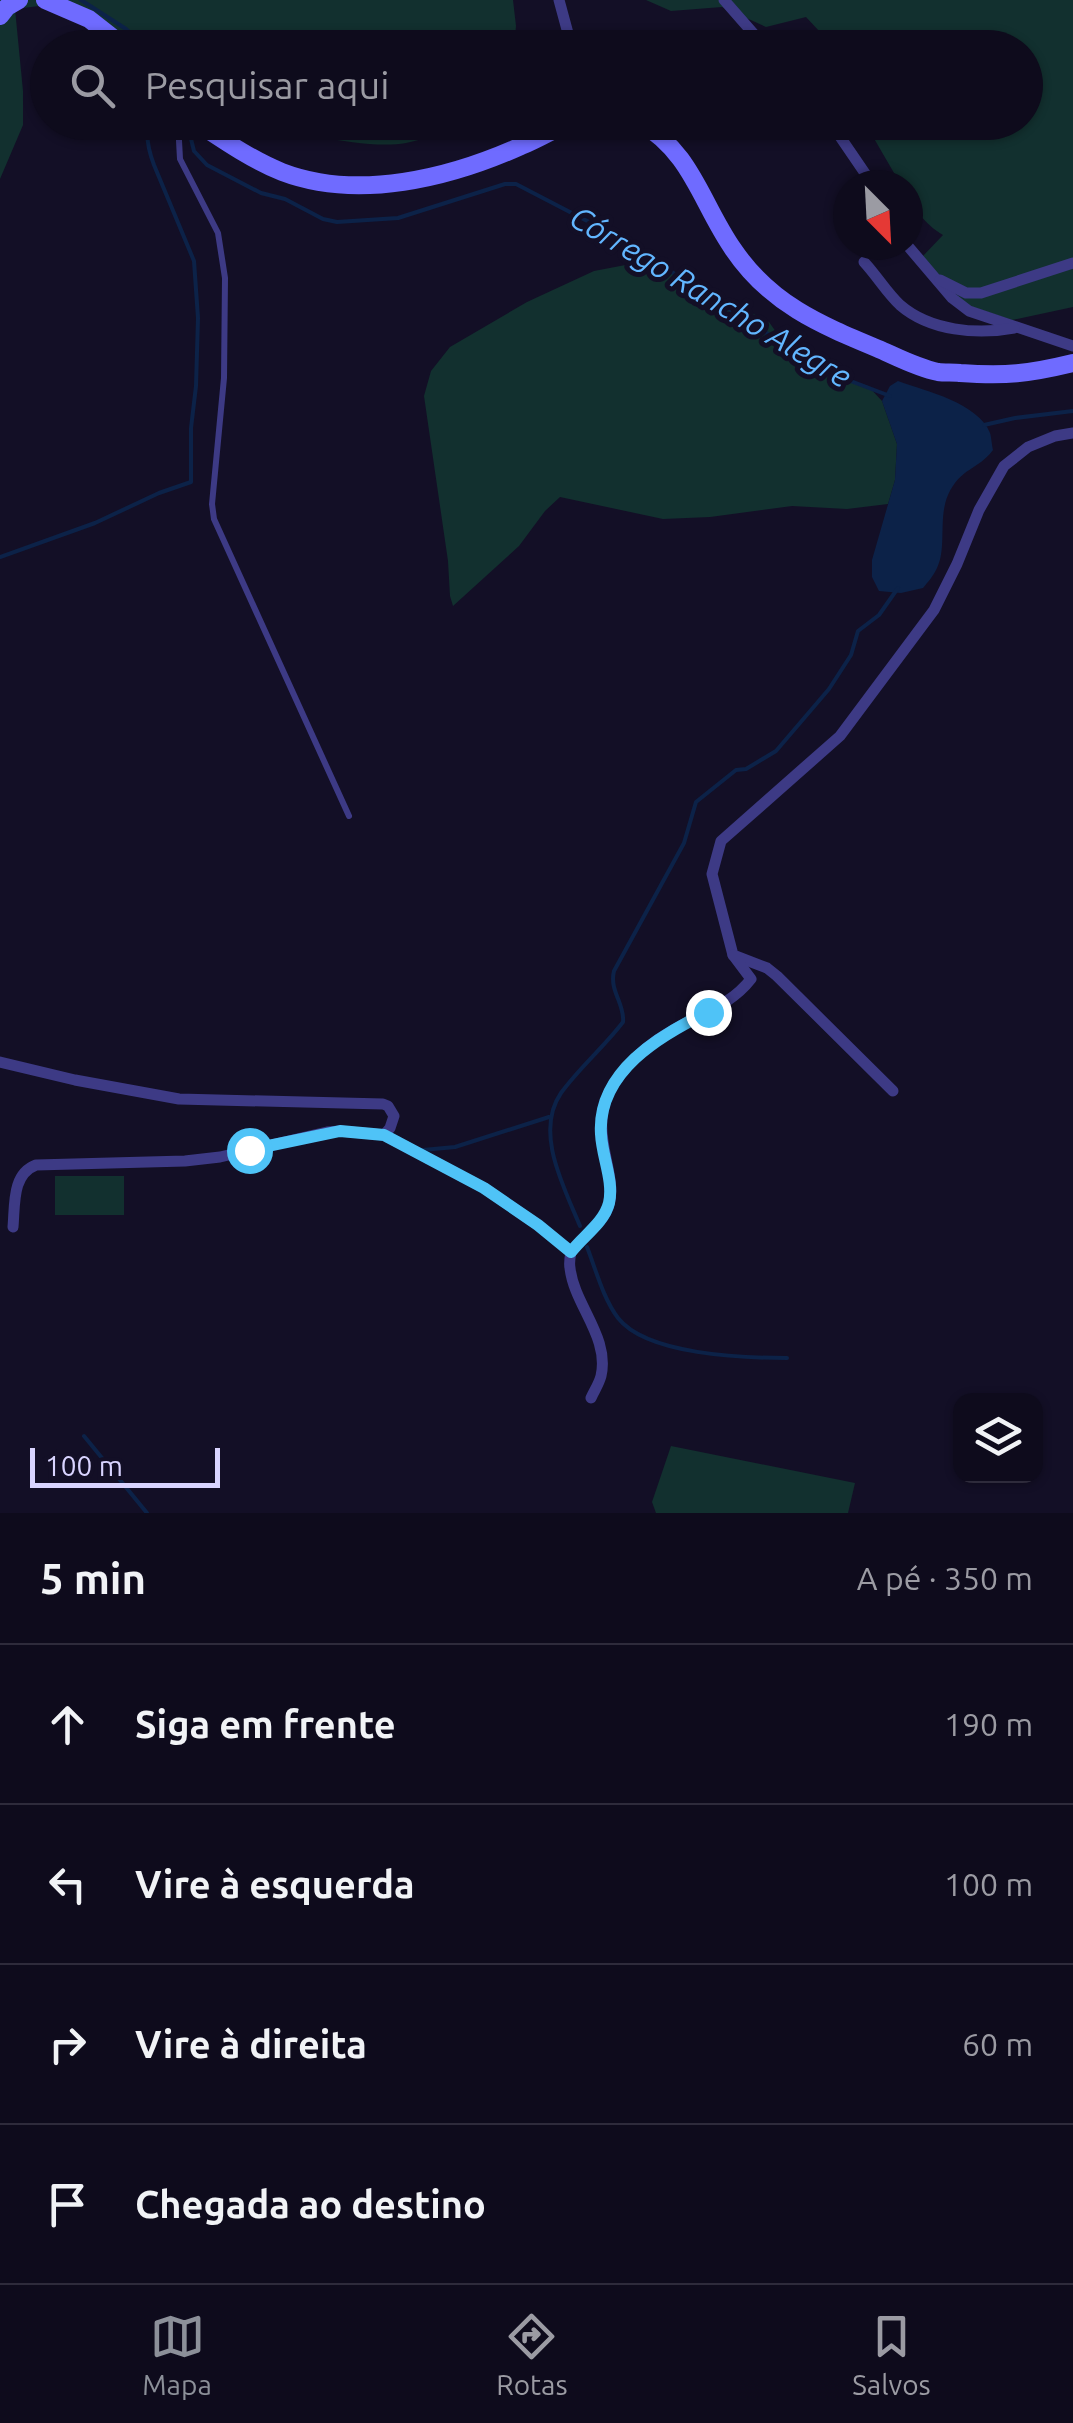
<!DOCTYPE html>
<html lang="pt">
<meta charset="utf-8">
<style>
:root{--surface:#0e0b1c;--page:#171425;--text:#f1f3f6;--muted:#9b9ba3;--line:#2e2b3b;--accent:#8c9099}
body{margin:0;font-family:Ubuntu,sans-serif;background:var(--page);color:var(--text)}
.controls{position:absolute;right:30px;bottom:30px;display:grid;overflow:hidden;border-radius:20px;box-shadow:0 2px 8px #0004}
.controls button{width:90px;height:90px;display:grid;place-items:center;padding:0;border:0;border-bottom:2px solid var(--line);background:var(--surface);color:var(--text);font:50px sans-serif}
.compass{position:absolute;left:833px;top:170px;width:90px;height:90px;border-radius:50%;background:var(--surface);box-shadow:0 2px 8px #0004;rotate:156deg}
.scale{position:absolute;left:30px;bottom:25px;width:190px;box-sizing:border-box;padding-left:10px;border:5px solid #d9d4ff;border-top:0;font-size:28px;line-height:35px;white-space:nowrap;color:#d9d4ff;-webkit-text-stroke:8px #130f26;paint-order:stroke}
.stop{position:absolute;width:30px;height:30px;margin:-22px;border:8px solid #4fc3f7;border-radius:50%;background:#fff}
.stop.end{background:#4fc3f7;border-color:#fff;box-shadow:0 2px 10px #0008}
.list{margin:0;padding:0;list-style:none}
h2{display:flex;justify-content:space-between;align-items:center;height:130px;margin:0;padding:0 40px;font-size:42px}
h2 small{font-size:32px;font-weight:400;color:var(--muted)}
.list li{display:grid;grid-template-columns:65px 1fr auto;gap:30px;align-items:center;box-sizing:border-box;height:160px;padding:0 40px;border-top:2px solid var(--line)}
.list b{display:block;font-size:38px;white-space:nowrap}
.list em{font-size:32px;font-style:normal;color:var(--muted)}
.icon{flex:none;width:55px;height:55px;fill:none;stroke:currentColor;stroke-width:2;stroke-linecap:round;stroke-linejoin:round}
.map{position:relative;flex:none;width:1073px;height:1513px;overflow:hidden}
.search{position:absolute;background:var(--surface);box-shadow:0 2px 8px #0004;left:30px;right:30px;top:30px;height:110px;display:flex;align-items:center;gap:25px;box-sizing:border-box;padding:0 35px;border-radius:55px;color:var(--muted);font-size:38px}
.sheet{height:770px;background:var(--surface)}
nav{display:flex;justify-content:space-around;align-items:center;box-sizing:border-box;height:140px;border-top:2px solid var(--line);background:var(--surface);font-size:28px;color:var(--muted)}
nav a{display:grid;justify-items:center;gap:5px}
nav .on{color:var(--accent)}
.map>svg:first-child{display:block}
</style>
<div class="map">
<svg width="1073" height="1513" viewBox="0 0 1073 1513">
<rect width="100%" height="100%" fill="#130f26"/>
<g fill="#12302f">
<polygon points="0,0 513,0 516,26 514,47 112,47 55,4 15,9 23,91 23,125 0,179"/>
<path d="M646,0H1073V307L1012,320L958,302L923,256L943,235C926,225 908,205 908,185H901L865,123L1026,122V48L834,47L806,17L766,27L722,7L671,11Z"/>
<path d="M256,123L466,122V123C448,130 426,139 406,143C366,150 296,132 256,123Z"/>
<polygon points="636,263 670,270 769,322 781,339 803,357 823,370 868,386 882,401 897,444 895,480 888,504 847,509 792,506 710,517 663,519 560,497 545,511 519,546 453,606 450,596 448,561 424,396 431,371 450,347 527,302 594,271"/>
<rect x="55" y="1176" width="69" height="39"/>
<polygon points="671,1446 855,1483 848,1513 656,1513 652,1502"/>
</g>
<path fill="#0c2248" d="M898,381C926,391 978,403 990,433C991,435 992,447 993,450C977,471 961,467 948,495C938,518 947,548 937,568C934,575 928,582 923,588L901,593L879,591L872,577V560L895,480L897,444L882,401L890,386Z"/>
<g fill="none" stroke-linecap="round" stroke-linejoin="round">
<g stroke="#0c2248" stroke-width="4">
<polyline points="81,0 126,29 146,48"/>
<polyline points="189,131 194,151 207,165 261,193 285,199 323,219 337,222 398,218 505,184 516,184 616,236 827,372 890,396"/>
<polyline points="984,425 1015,418 1073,411"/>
<path d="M0,557L95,523L159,493L191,482V428L196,386L198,318L194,261L154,165C149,152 145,136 149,122"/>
<polyline points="423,1150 455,1147 549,1117"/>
<path d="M580,1226C564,1187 534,1132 561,1093C579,1068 604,1047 623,1022C625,1004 609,991 614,971L684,843L696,802L736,770L746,769L776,751L829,689L851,655L858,631L879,615L898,588"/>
<path d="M587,1247C596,1270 603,1298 618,1318C647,1355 744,1358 787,1358"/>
<polyline points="84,1436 147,1513"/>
</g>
<polyline stroke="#3d3a85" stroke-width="6" points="178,122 180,159 218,233 225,278 224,378 212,504 214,519 349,816"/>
<g stroke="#3d3a85" stroke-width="11">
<polyline points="559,0 572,48"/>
<polyline points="724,0 766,48"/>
<polyline points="830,122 873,185"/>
<polyline points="907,245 952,298 969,311 1073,346"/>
<path d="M864,262C877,276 887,293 900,305C930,331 977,335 1014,328"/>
<polyline points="940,280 966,293 981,293 1073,263"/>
<polyline points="0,1062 75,1080 179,1099 383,1104 388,1106 394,1116 390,1128 384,1135"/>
<polyline points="893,1091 777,976 767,968 733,955 712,874 721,841 840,736 934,610 957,564 979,510 1004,466 1028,447 1055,436 1073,433"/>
<path d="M13,1227C15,1204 12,1174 36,1165L185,1161L220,1157L327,1132L340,1131L384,1135L484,1188L538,1225L571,1252"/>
<path d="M591,1398C594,1391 599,1384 601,1376C610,1337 574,1305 570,1268C569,1263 570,1257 571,1252C581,1238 598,1227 606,1212C624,1176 583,1134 613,1085C628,1062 651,1042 675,1029C702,1013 731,1005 751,979L733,955"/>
</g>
<g stroke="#6f6bff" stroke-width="18">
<polyline points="45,0 89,19 126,48"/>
<polyline points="0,16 7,7 19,0"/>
<path d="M196,122C223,140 252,160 282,172C358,201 450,178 521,146C538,139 553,130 570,122"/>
<path d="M639,122C692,152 701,203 733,249C771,305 821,325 881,350C899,358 918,368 938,372C945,373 953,372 960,373C1006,376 1028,374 1073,363"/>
</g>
</g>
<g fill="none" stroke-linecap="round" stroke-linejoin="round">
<path stroke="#4fc3f7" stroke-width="12" d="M249,1150L340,1131L384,1135L484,1188L538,1225L571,1252C583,1236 604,1223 609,1203C614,1181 602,1157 601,1134C597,1072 660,1035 708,1012"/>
</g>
<g text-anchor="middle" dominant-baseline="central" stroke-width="10" stroke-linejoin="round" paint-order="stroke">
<g font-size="32" font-style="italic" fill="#62b6ff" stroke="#130f26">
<text transform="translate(711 296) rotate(31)">Córrego Rancho Alegre</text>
</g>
</g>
</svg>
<div class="controls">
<button><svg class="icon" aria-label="layers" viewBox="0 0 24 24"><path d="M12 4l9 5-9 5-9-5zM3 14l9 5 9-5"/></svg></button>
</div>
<svg class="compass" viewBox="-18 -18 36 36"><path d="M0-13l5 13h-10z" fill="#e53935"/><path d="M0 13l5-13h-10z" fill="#9b9ba3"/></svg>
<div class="scale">100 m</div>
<div class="stop" style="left:249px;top:1150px"></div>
<div class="stop end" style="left:708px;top:1012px"></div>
<div class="search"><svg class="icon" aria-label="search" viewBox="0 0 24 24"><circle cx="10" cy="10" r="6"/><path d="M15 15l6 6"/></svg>Pesquisar aqui</div>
</div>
<section class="sheet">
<h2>5 min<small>A pé · 350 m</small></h2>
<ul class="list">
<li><svg class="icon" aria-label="ahead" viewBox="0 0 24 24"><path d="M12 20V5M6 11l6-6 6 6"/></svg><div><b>Siga em frente</b></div><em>190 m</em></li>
<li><svg class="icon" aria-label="left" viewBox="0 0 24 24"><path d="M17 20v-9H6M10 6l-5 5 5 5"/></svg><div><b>Vire à esquerda</b></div><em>100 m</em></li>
<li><svg class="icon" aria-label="right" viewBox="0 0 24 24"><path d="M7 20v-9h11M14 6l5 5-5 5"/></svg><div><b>Vire à direita</b></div><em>60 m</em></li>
<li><svg class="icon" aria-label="arrive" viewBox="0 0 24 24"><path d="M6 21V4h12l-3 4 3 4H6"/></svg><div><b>Chegada ao destino</b></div></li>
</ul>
</section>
<nav>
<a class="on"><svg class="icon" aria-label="map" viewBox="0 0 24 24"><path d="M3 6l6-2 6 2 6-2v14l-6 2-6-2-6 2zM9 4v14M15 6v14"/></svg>Mapa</a>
<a><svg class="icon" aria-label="directions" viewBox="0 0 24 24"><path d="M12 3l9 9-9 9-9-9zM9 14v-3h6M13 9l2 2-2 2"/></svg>Rotas</a>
<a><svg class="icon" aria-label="saved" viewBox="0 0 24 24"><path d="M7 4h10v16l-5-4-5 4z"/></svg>Salvos</a>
</nav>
